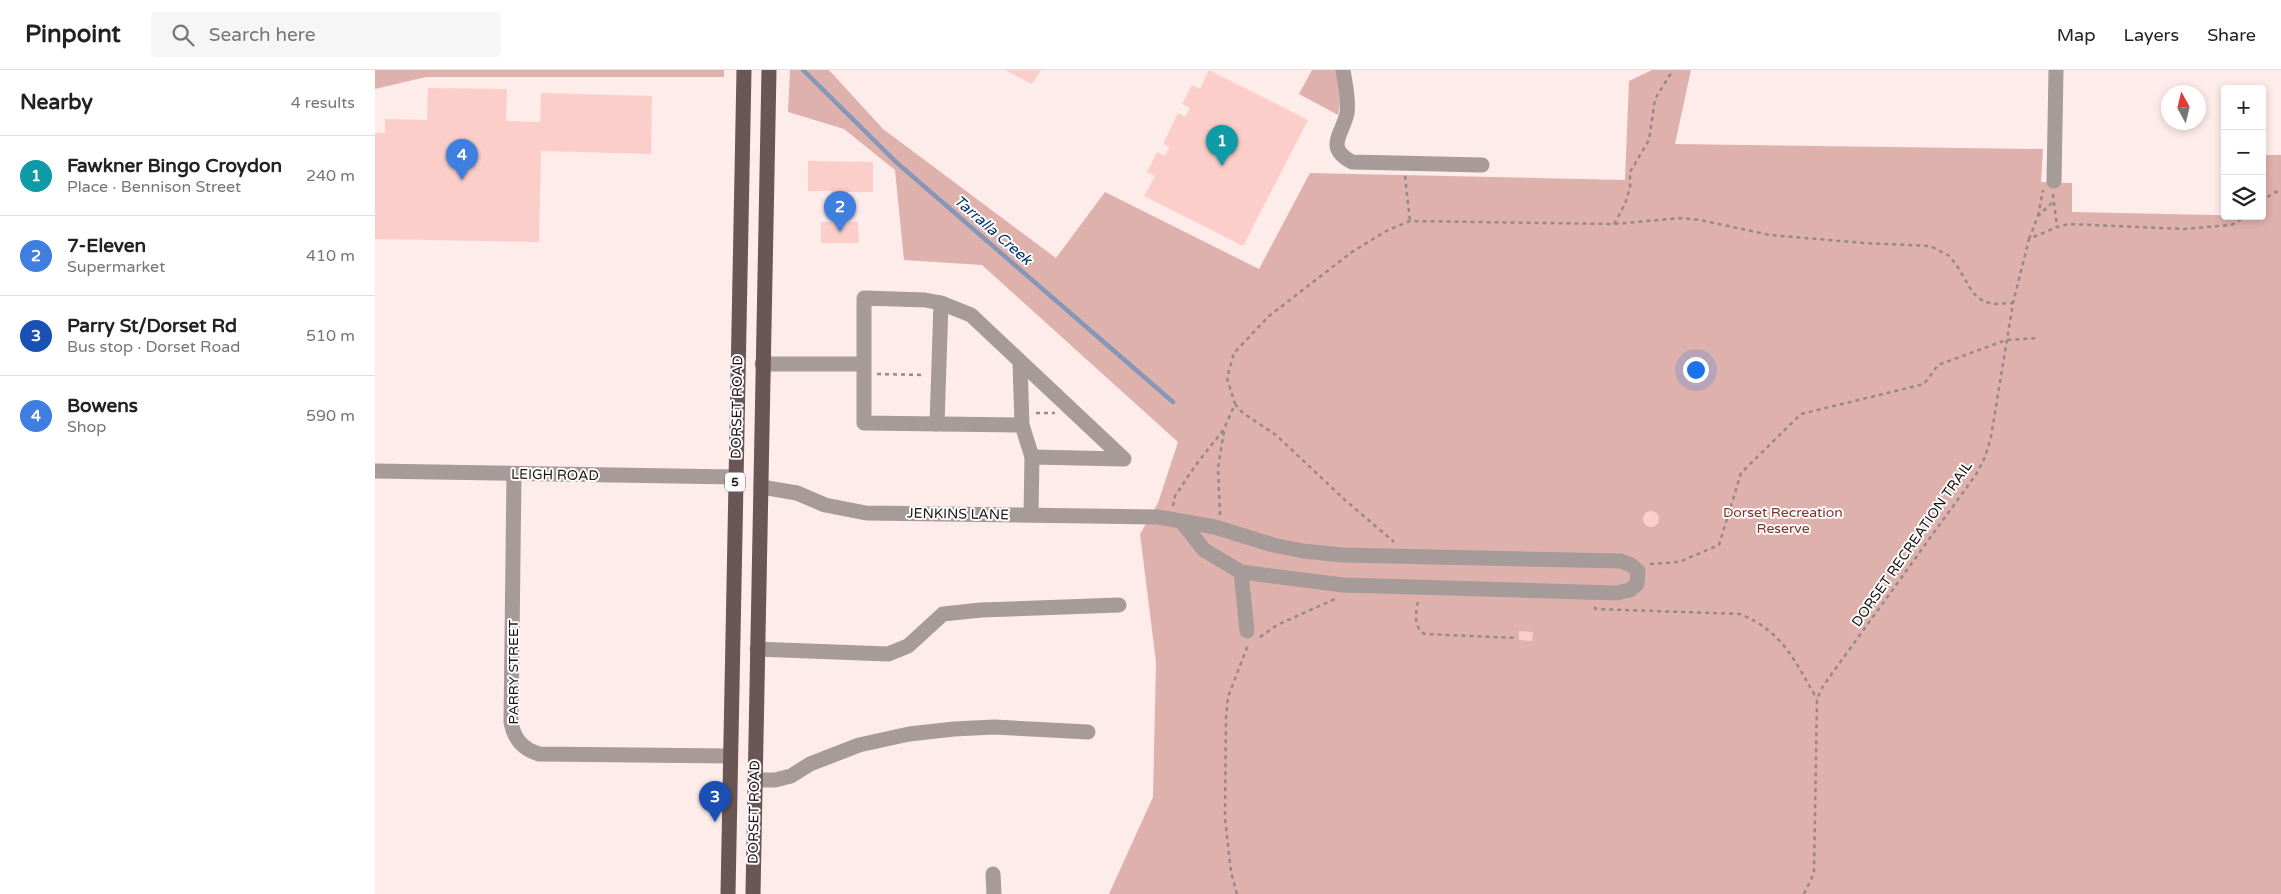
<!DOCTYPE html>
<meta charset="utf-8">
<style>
:root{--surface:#fff;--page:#f6f6f6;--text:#222;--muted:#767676;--line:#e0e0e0;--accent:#1a73e8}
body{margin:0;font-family:"Varela Round",sans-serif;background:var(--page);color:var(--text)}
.controls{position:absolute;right:15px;top:15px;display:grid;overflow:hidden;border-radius:5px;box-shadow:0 2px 8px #0003}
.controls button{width:45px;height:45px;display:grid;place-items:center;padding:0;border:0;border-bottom:1px solid var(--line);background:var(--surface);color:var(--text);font:25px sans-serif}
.compass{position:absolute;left:1786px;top:15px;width:45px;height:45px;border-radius:50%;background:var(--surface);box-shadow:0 2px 8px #0003;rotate:352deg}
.you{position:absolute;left:1320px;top:299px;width:18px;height:18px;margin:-12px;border:4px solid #fff;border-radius:50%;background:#1a73e8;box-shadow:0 0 0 8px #1a73e833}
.badge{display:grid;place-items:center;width:32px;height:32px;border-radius:50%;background:var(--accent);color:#fff;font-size:16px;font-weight:700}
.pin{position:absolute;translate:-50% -41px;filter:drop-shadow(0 1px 2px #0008)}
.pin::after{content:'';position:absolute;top:26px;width:18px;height:15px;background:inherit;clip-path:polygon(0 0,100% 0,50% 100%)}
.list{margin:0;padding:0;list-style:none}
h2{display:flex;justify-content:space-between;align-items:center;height:65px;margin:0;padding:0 20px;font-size:21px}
h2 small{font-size:16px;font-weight:400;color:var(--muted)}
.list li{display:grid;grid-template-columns:32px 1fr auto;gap:15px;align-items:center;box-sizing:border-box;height:80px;padding:0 20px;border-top:1px solid var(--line)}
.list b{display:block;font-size:19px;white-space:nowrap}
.list p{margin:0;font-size:16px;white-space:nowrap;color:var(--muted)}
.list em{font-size:16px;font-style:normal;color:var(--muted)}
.icon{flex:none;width:28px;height:28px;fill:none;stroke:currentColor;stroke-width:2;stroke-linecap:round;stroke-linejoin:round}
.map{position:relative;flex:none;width:1906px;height:824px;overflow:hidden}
header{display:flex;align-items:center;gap:30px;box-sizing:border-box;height:70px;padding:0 25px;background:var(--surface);border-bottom:1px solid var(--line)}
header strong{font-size:24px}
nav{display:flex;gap:28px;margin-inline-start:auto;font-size:18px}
.search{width:350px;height:45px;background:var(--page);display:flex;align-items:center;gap:12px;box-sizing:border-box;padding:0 18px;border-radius:5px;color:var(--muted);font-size:19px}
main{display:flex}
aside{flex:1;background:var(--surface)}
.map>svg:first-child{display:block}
</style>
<header>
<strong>Pinpoint</strong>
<div class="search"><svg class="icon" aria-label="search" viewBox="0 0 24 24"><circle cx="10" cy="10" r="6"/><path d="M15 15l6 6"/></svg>Search here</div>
<nav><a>Map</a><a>Layers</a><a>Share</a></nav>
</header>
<main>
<aside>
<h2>Nearby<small>4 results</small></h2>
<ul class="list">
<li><span class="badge" style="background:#0f9aa8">1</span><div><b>Fawkner Bingo Croydon</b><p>Place · Bennison Street</p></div><em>240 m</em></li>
<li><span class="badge" style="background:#3f7fe0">2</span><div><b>7-Eleven</b><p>Supermarket</p></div><em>410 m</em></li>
<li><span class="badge" style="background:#1a4fb4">3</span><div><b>Parry St/Dorset Rd</b><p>Bus stop · Dorset Road</p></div><em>510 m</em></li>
<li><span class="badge" style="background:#3f7fe0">4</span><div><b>Bowens</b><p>Shop</p></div><em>590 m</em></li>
</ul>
</aside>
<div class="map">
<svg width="1906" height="824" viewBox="0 0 1906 824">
<rect width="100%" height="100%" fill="#fdecea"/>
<g fill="#dfb1ad">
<polygon points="0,0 349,0 349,7 51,7 0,19"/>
<polygon points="415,0 454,0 508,59 681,188 730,122 884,199 935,103 1250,110 1254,11 1277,0 1316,0 1300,74 1668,79 1666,112 1697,113 1697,142 1887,146 1887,85 1906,85 1906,824 734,824 778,727 781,592 765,464 783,433 803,372 607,195 529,190 520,100 469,59 413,42"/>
<polygon points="937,0 963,0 966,29 963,45 924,24"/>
</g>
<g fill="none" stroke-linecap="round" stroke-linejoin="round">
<polyline stroke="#8597b6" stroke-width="4.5" points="428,0 521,92 798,332"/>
</g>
<g fill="#fcceca">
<polygon points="630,0 666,0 657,14"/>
<polygon points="834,0 933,50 868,176 769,126 780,106 772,102 782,82 790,86 794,77 788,74 803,43 810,47 815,38 807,34 817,15 825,19"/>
<polygon points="53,18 132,19 131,51 165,52 166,23 277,26 276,84 166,81 164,172 0,169 0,63 10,63 10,49 52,50"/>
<polygon points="433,91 498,92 498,122 473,122 473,152 483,152 484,173 446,173 446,152 456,152 456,121 433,121"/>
<circle cx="1276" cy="449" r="8"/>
<polygon points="1144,561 1158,562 1157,571 1144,570"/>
</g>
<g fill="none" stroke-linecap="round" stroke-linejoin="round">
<g stroke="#968987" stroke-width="2.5" stroke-dasharray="4 4" stroke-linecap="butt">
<polyline points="1030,106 1035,151"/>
<polyline points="1678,124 1682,157"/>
<polyline points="1887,133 1896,124 1906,120"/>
<polyline points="1663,146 1668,120"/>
<polyline points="1239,154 1250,134 1255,118 1255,102 1274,70 1280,29 1298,0"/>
<polyline points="1654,169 1663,146 1678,132"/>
<polyline points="502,304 549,305"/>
<polyline points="860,334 868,343 901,365 970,430 1019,472"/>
<polyline points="661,343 680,343"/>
<polyline points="798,436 800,426 820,396 849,359 860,334 852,308 859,283 894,246 977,182 1013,160 1035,151 1239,154 1306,148 1325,150 1395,165 1489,173 1555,176 1573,185 1581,194 1598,223 1608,231 1618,234 1638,233"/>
<polyline points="845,445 843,398 849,361"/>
<polyline points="1275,494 1304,492 1344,475 1366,403 1426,344 1549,314 1563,295 1631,270 1663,268"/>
<path d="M1043,532C1040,543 1039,559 1050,564L1142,568"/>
<path d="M1219,537L1221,539L1365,544C1409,562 1420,592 1442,629"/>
<polyline points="885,567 902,555 960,529"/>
<polyline points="862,824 856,802 850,748 851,648 853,627 873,575"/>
<polyline points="1429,824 1439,803 1442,629 1448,616 1602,403 1610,387 1616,367 1638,233 1654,169 1682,157 1694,154 1809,159 1856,155 1872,146"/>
</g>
<g stroke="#a79b9a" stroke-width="15">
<path d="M968,0C970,14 974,28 972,43C968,64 949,77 977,92L1107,95"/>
<polyline points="1679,111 1681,0"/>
<polyline points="645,292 647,355 657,387 656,445"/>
<polyline points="387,294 488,294"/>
<polyline points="562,354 566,233"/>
<polyline points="647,355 489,353 489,228 550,230 566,233 596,245 749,389 657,387"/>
<polyline points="0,401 360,407"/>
<path d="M139,404L136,652C139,669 147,679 164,684L355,686"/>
<polyline points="386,417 422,423 450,435 491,443 783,447 840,457 898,475 928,481 968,485 1246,491 1256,495 1263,501 1262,514 1255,520 1241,523 968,515 866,502 829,480 807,452"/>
<polyline points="866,502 872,561"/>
<polyline points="382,579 513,584 533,576 568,544 606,540 744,535"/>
<polyline points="380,710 400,710 416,706 435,694 484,675 534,664 579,659 619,657 713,662"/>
<polyline points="618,804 619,824"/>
</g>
<g stroke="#6a5655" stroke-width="15">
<polyline points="353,824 369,0"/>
<polyline points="378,824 394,0"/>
</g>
</g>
<g text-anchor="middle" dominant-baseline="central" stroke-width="4" stroke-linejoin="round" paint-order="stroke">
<rect fill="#fefefe" stroke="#605a5a" stroke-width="1" x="350" y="402.5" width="20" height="19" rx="4"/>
<g font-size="12" font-weight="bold" fill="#1d1413">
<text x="360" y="412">5</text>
</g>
<g font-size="14" fill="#1d1413" stroke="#fefefe">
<text transform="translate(362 337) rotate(-89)">DORSET ROAD</text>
<text transform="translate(180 405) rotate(1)">LEIGH ROAD</text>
<text transform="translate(583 444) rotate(1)">JENKINS LANE</text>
<text transform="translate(1537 474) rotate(-55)">DORSET RECREATION TRAIL</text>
<text transform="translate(138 602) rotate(-90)">PARRY STREET</text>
<text transform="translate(379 742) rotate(-89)">DORSET ROAD</text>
</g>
<g font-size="14" fill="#842f2e" stroke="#fefefe">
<text x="1408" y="442">Dorset Recreation<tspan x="1408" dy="16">Reserve</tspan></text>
</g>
<g font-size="15" font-style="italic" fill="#04306e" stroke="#fefefe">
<text transform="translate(618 160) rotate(41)">Tarralla Creek</text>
</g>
</g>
</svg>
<div class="controls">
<button>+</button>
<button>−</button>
<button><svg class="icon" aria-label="layers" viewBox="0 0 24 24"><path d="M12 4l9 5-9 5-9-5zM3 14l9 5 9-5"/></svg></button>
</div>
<svg class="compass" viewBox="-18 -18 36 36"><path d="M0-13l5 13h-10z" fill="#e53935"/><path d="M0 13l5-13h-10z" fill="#767676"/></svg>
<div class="you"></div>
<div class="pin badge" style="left:847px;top:96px;background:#0f9aa8">1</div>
<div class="pin badge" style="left:465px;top:162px;background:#3f7fe0">2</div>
<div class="pin badge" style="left:340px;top:752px;background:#1a4fb4">3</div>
<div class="pin badge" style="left:87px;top:110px;background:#3f7fe0">4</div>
</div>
</main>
